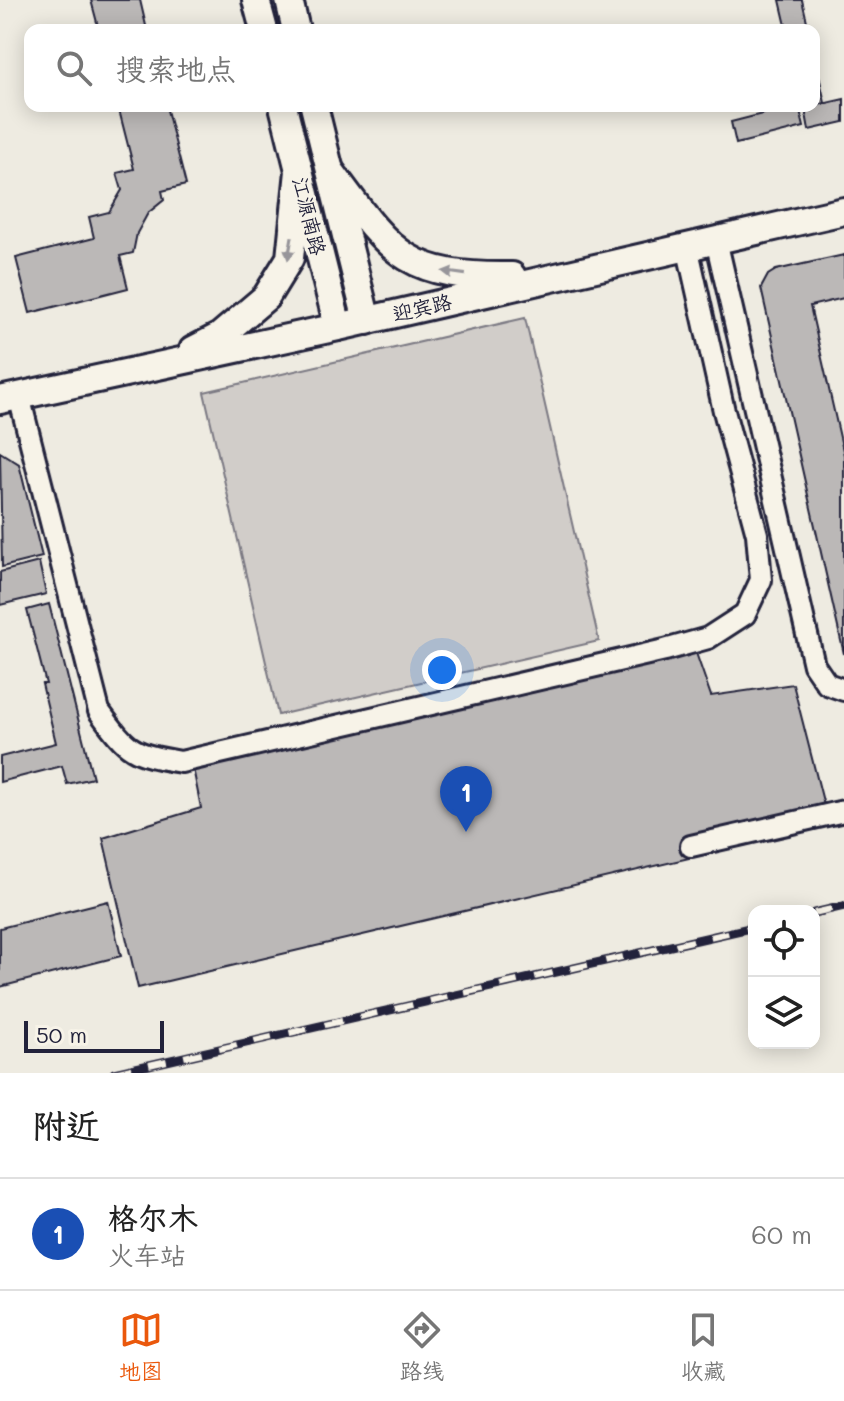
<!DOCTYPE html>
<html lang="zh">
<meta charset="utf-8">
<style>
:root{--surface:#fff;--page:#f6f6f6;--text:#222;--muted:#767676;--line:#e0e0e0;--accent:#ea580c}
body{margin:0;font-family:Mali,"LXGW WenKai TC",sans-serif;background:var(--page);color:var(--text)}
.controls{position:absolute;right:24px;bottom:24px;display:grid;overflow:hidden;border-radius:16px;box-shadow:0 4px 20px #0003}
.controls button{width:72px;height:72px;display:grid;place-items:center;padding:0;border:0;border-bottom:2px solid var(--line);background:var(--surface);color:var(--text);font:40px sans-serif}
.scale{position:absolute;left:24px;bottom:20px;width:140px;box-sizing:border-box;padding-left:8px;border:4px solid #22223b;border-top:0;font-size:22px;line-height:28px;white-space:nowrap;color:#22223b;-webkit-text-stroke:6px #f7f3e8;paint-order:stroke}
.you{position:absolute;left:442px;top:670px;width:28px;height:28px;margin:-20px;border:6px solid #fff;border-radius:50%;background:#1a73e8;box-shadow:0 0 0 12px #1a73e833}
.badge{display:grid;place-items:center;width:52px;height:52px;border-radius:50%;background:var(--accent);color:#fff;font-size:26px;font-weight:700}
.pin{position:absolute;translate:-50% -66px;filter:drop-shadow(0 2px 4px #0008)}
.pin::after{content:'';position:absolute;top:42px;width:28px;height:24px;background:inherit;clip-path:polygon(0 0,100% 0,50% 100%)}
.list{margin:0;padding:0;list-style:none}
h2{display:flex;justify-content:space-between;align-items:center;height:104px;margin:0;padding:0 32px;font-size:34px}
h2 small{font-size:26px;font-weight:400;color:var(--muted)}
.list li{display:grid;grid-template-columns:52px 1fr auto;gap:24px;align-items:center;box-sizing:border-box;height:112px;padding:0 32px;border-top:2px solid var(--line)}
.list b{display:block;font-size:30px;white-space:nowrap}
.list p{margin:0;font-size:26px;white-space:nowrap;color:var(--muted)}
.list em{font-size:26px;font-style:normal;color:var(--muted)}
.icon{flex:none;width:44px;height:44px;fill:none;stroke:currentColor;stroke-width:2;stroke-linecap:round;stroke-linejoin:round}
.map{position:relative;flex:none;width:844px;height:1073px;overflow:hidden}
.search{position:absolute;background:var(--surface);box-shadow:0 4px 20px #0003;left:24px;right:24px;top:24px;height:88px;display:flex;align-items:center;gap:20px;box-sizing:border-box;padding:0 28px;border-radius:16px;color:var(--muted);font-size:30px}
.sheet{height:216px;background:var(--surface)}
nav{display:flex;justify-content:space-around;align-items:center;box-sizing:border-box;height:112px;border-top:2px solid var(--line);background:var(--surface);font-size:22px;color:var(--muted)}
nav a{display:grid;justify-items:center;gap:4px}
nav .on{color:var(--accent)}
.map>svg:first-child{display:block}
</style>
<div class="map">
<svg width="844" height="1073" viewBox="0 0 844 1073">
<rect width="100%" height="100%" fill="#eeebe1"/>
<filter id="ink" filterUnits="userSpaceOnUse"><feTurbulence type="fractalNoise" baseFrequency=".0125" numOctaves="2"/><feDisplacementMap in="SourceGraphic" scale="16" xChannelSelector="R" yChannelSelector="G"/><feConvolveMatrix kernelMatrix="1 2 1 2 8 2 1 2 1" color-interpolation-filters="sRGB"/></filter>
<g filter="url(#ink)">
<polygon fill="#d1cdc9" stroke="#7a7882" stroke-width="2" points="525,318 599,641 278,715 204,392"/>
<g fill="#bbb8b7" stroke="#22223b" stroke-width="2">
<polygon points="91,0 140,0 147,30 99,30"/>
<polygon points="780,0 802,0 809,30 787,30"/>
<polygon points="814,53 825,103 814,106"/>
<polygon points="844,99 844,122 809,130 805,108"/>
<polygon points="118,106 166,106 186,185 162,191 164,200 148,213 137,233 133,253 120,256 128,288 30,313 16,258 94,238 89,217 109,212 122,190 117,173 134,169"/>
<polygon points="793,106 799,106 804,127 736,144 731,122"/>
<polygon points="844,255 844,298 810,306 844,455 844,654 761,288 768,275 776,270"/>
<polygon points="0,452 19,464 42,557 2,567"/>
<polygon points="39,562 46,594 0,605 0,572"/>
<polygon points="49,604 93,778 67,784 62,766 0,782 0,757 56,743 42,684 46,684 27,610"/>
<polygon points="696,653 711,696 793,684 829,825 138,988 103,838 201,808 193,768"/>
<polygon points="108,901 121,956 0,987 0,928"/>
</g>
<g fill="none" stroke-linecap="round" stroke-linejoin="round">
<g stroke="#22223b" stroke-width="26">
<g id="minor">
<polyline points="716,240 814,665 827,684 844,690"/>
<path d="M19,396L99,711C129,752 132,754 181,762L665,650L708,638L745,614L761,580L757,534L724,411L687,246"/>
<polyline points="691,846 844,811"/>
</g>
</g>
<g stroke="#22223b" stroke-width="32">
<g id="major">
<polyline points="256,0 264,30"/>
<polyline points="289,0 296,30"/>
<polyline points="283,106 338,327"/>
<polyline points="314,106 367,321"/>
<path d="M330,170C391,252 403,278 512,276"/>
<polyline points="193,350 220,336 266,297 290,258 299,171"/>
<polyline points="0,400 338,327 844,211"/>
</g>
</g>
<use href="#minor" stroke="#f7f3e8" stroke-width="20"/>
<use href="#major" stroke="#f7f3e8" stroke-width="26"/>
<g stroke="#22223b" stroke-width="9">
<g id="rail">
<polyline points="814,913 844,906"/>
<polyline points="114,1073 754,927"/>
</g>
</g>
<use href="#rail" stroke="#f7f3e8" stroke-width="6" stroke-dasharray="18" stroke-linecap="butt"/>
</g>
<defs><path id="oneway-solid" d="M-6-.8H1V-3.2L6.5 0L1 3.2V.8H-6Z" transform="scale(2)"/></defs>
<g fill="#97959a">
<use href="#oneway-solid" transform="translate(290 248) rotate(100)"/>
<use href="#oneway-solid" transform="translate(454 273) rotate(-172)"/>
</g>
</g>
<g text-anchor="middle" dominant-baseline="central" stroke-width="6" stroke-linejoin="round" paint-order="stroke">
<g font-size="20" fill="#22223b" stroke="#f7f3e8">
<text transform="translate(310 216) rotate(76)">江源南路</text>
<text transform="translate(422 307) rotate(-13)">迎宾路</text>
</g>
</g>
</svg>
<div class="controls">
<button><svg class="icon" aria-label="locate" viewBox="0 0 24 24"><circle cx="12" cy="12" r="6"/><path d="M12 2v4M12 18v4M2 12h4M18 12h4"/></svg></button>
<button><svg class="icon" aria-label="layers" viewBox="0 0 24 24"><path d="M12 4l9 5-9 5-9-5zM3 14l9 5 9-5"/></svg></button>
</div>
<div class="scale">50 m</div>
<div class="you"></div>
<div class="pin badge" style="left:466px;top:832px;background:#1a4fb4">1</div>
<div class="search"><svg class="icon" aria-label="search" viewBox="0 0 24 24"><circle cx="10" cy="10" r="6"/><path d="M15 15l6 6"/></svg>搜索地点</div>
</div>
<section class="sheet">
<h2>附近<small></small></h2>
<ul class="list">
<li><span class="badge" style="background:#1a4fb4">1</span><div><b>格尔木</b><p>火车站</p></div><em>60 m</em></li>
</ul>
</section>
<nav>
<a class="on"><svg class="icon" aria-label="map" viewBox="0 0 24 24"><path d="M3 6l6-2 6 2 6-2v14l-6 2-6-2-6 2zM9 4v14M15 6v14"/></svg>地图</a>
<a><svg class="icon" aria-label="directions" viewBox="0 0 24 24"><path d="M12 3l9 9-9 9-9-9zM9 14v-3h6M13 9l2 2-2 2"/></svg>路线</a>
<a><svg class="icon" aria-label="saved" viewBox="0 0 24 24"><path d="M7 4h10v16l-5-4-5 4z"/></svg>收藏</a>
</nav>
